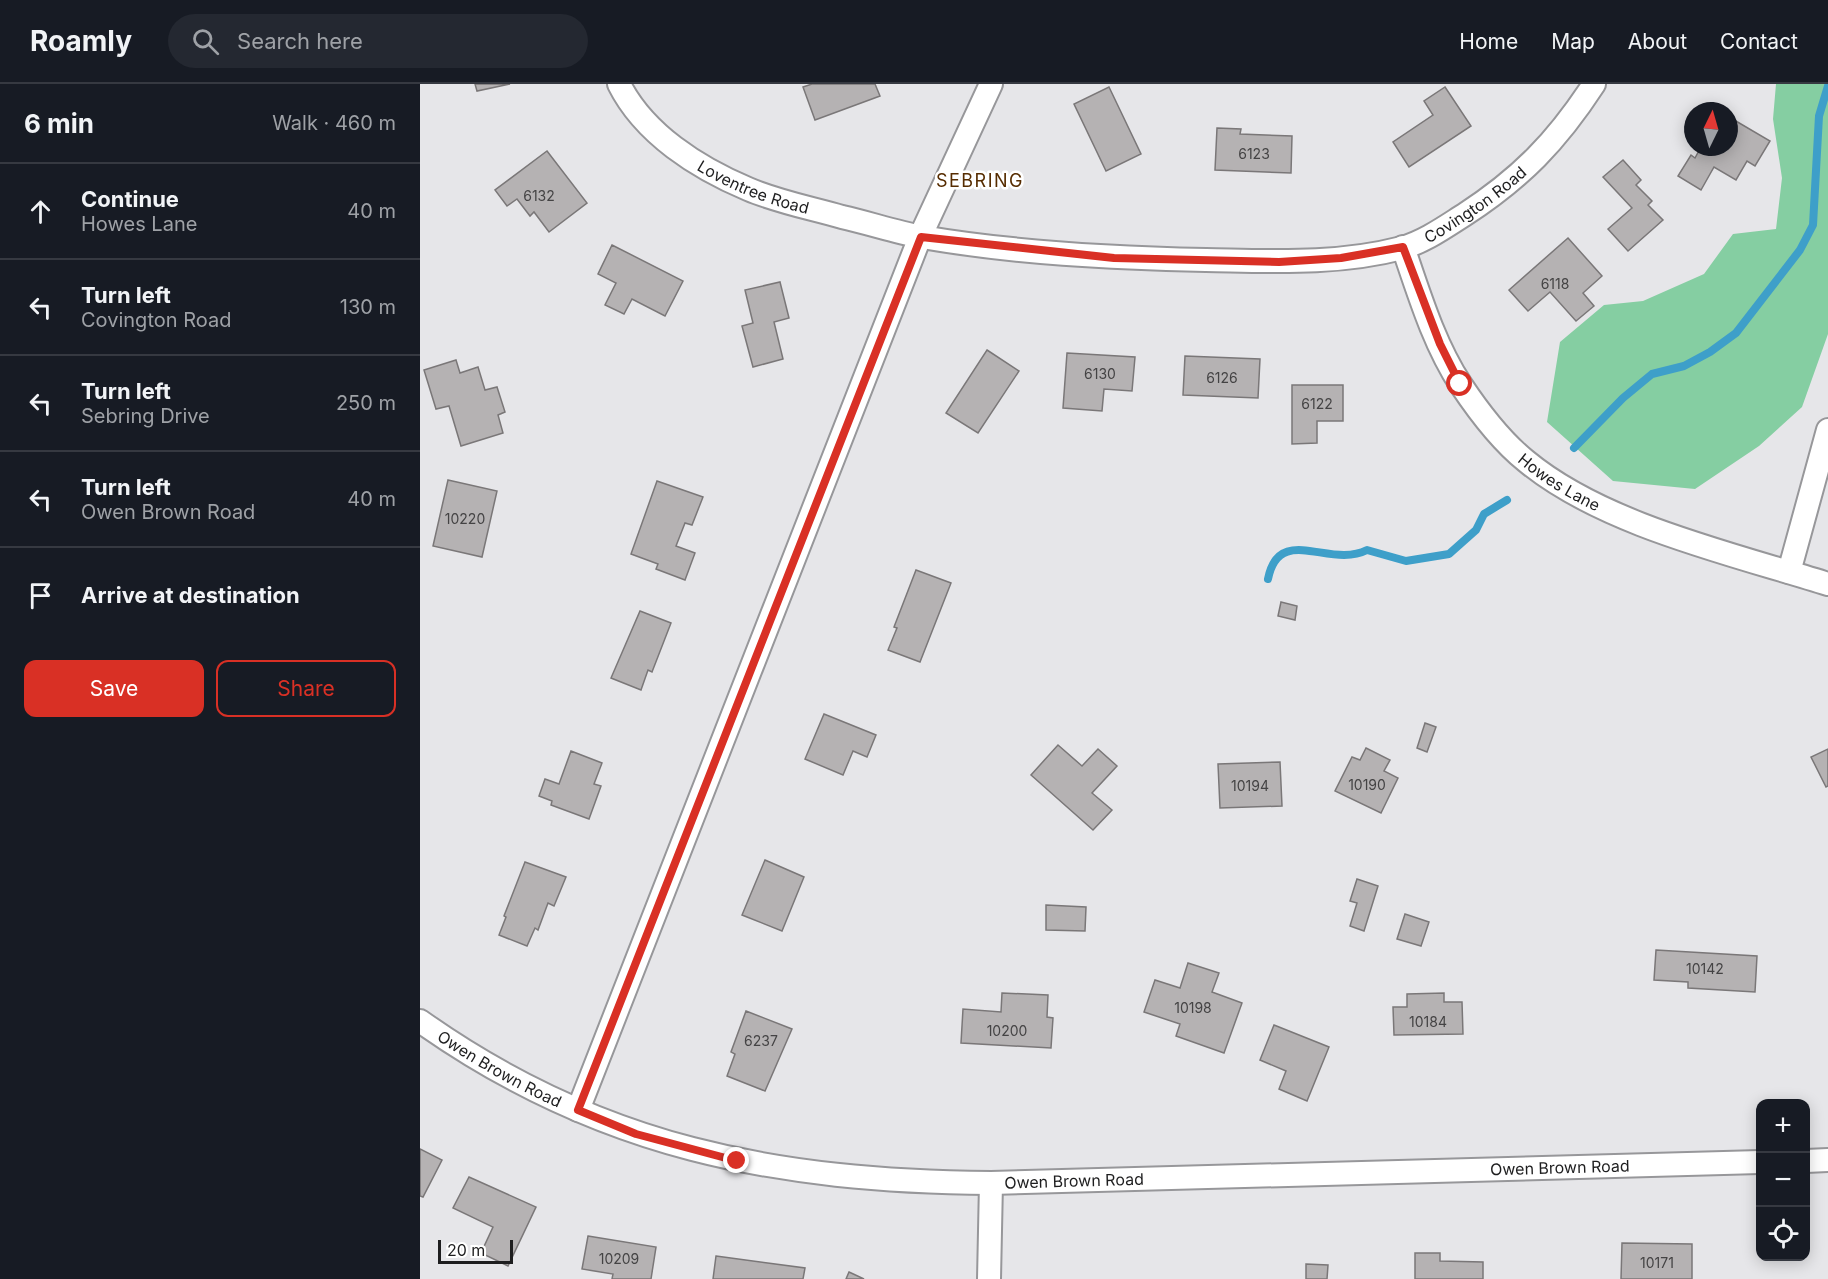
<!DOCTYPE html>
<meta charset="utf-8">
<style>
:root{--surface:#171b24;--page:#242831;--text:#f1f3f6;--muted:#9ea1a6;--line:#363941;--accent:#d93025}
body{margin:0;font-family:Inter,sans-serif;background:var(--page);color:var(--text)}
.controls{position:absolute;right:18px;bottom:18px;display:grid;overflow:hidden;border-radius:12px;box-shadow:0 3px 15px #0003}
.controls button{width:54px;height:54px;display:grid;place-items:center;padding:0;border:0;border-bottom:2px solid var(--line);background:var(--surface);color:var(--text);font:30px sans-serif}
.compass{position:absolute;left:1264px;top:18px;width:54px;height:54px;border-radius:50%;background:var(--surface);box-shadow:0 3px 15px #0003;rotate:5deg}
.scale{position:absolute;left:18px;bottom:15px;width:75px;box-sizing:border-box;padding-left:6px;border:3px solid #1e1e1f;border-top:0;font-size:16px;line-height:21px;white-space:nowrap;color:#1e1e1f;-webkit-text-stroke:4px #fff;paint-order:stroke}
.stop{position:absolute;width:18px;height:18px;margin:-14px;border:4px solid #d93025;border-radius:50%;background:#fff}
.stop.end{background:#d93025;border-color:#fff;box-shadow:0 2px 6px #0008}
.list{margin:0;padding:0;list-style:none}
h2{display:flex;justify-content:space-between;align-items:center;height:78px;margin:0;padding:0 24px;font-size:26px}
h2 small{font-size:20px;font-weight:400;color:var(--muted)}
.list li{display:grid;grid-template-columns:39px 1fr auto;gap:18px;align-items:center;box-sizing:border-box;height:96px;padding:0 24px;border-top:2px solid var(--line)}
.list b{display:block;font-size:22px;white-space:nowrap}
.list p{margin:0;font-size:20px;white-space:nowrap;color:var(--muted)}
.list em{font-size:20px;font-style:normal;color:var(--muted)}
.actions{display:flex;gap:12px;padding:18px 24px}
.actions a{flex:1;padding:14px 0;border:2px solid var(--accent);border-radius:12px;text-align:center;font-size:21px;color:var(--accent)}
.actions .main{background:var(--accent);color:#fff}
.icon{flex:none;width:33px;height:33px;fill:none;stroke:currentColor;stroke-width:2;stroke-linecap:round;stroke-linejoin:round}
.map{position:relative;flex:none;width:1408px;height:1195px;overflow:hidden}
header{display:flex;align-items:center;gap:36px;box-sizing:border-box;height:84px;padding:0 30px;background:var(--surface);border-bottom:2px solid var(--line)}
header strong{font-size:28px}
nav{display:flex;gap:33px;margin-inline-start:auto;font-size:21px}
.search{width:420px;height:54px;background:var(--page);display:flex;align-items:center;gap:15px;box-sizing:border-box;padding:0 21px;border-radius:33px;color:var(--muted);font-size:22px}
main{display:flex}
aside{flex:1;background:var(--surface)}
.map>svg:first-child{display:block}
</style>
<header>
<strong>Roamly</strong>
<div class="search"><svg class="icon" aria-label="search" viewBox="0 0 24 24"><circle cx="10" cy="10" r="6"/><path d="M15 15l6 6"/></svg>Search here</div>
<nav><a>Home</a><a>Map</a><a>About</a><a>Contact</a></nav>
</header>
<main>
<aside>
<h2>6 min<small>Walk · 460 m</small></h2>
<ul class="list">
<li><svg class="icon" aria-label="ahead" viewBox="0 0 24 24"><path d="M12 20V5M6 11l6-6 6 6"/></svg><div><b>Continue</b><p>Howes Lane</p></div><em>40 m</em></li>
<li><svg class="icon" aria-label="left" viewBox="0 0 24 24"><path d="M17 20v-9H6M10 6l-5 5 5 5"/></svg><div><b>Turn left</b><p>Covington Road</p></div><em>130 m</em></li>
<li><svg class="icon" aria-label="left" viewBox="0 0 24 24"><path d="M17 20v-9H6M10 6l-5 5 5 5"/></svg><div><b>Turn left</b><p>Sebring Drive</p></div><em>250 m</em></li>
<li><svg class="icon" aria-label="left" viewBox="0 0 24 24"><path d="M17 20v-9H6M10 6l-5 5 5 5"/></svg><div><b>Turn left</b><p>Owen Brown Road</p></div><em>40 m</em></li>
<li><svg class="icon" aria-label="arrive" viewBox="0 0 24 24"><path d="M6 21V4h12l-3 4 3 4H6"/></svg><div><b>Arrive at destination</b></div></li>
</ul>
<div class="actions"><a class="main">Save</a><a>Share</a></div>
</aside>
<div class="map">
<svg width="1408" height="1195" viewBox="0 0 1408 1195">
<rect width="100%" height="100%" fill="#e6e6e9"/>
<polygon fill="#85cea2" points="1356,0 1408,0 1408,250 1382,323 1339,362 1275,405 1193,397 1127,338 1140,258 1184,221 1223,217 1284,190 1313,150 1356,145 1362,94 1353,35"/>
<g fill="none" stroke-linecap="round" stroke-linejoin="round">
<g stroke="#3e9fc9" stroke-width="8">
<polyline points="1154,364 1203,314 1232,290 1264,282 1290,268 1316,249 1380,166 1393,141 1399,32 1408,2"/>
<path d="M848,495C859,439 910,485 947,466L986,477L1029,470L1056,446L1064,430L1087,416"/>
</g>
</g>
<g fill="#b5b2b3" stroke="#7a7778" stroke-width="1.5">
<polygon points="55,0 90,0 57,7"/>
<polygon points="392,0 455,0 460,12 395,36 383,3"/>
<polygon points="689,3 721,70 686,87 654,20"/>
<polygon points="1025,3 1051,42 989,83 973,58 1013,31 1004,17"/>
<polygon points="1309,33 1350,57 1335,82 1327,77 1316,96 1294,83 1281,106 1258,92 1271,71 1275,74 1281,63 1309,63"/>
<polygon points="797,44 821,45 820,50 872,52 871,89 795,86"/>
<polygon points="127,67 167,119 129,148 114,128 110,132 97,115 87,122 75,106"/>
<polygon points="1203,76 1221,96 1216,101 1232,117 1228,121 1243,136 1208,167 1188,145 1212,124 1183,93"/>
<polygon points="1148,154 1182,192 1163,209 1174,222 1156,237 1130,208 1108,227 1089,206"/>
<polygon points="192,161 263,197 245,232 212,215 204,230 185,221 196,199 178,190"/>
<polygon points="360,198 369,234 354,238 363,275 333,283 322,242 333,239 325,206"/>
<polygon points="567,266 599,287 558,349 526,329"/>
<polygon points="647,269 715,273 712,307 684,305 682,327 643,324"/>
<polygon points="765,272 840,275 838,314 763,311"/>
<polygon points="36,276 40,289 58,283 65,306 77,303 85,328 78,331 83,349 41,362 29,322 16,325 4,286"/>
<polygon points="872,301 923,301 923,337 897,337 897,359 872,360"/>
<polygon points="28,396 77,407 62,473 13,462"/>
<polygon points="237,397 283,413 272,441 265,439 256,462 275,469 265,496 236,485 238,480 211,470"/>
<polygon points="496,486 531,499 500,578 468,566 477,544 474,543"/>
<polygon points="861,518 877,522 875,536 858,532"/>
<polygon points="220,527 251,539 232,588 228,586 221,606 191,594"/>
<polygon points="404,630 456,651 447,673 433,667 423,691 385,675"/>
<polygon points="1005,639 1016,643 1007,668 997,664"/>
<polygon points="638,661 662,682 678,665 697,682 672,709 692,726 673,746 611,691"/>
<polygon points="946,664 970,676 964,687 978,694 961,729 915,707 932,673 940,676"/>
<polygon points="1408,665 1408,702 1406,703 1391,673"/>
<polygon points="151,667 182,679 174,700 181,702 169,735 131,721 132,717 119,712 125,695 139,700"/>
<polygon points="860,678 862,722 800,724 798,680"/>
<polygon points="345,776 384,793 362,847 322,831"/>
<polygon points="105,778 146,793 134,822 128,819 118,846 115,844 107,862 79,851 86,833 84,832"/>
<polygon points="937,795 958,802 944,847 930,842 937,819 930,817"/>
<polygon points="626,821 666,823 665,847 626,846"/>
<polygon points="985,830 1009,838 1001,862 977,855"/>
<polygon points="1236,866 1337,872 1335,908 1268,904 1268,898 1234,896"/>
<polygon points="768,879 799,889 792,908 822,919 804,969 756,952 760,940 724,928 735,896 760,904"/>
<polygon points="582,909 628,911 627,933 633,934 631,964 541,959 543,925 581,928"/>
<polygon points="1024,909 1024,918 1042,918 1043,950 974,951 973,923 987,923 987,910"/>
<polygon points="326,927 372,945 345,1007 307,992 315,970 311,968"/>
<polygon points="854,941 909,963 887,1017 859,1005 866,987 840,976"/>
<polygon points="0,1065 22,1076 3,1113 0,1112"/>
<polygon points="49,1093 116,1123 88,1182 61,1169 73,1143 33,1124"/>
<polygon points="168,1152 236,1163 231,1195 192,1195 193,1190 162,1185"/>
<polygon points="1202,1159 1272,1160 1272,1195 1201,1195"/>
<polygon points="995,1169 1020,1169 1020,1177 1063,1178 1063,1195 995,1195"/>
<polygon points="296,1172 385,1184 383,1195 293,1195"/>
<polygon points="886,1180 908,1181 907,1195 886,1195"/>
<polygon points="429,1188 444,1195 426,1195"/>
</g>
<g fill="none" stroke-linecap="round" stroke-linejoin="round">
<g stroke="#97979a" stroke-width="26">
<g id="street">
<path id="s1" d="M199,0C224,50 278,84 328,105C358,118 391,124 422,133C449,139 475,148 502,153C595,169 691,174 786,176C851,177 917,181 982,164C1004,158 1025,143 1044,131C1101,94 1137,57 1174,0"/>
<path id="s2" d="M983,163C999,210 1014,260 1041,301C1059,328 1081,357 1106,377C1183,441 1313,470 1408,500"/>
<polyline points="1369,488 1408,346"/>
<path id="s3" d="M0,937C179,1064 356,1097 571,1099L1340,1078"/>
<polyline points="158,1026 500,153 571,0"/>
<polyline points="1386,1077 1408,1076"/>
<polyline points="569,1195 571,1099"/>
</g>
</g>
<use href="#street" stroke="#fff" stroke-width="22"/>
</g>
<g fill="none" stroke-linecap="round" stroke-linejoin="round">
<polyline stroke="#d93025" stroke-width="8" points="317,1077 216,1050 158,1026 501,153 694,174 859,178 921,174 983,163 1020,260 1040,300"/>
</g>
<g text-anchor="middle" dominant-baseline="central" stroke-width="5" stroke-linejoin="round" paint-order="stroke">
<g font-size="14" fill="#444344">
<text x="834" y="69">6123</text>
<text x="119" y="111">6132</text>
<text x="1135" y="199">6118</text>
<text x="680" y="289">6130</text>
<text x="802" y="293">6126</text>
<text x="897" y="319">6122</text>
<text x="45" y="434">10220</text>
<text x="947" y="700">10190</text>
<text x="830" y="701">10194</text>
<text x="1285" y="884">10142</text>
<text x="773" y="923">10198</text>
<text x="1008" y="937">10184</text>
<text x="587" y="946">10200</text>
<text x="341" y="956">6237</text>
<text x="199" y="1174">10209</text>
<text x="1237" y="1178">10171</text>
</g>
<g font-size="16" fill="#1e1e1f" stroke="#fff">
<text stroke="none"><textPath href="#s1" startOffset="174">Loventree Road</textPath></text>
<text stroke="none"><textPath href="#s1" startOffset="918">Covington Road</textPath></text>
<text stroke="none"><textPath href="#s2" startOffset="290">Howes Lane</textPath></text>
<text stroke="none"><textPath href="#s3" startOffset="93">Owen Brown Road</textPath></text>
<text stroke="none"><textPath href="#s3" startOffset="1173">Owen Brown Road</textPath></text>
<text stroke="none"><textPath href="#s3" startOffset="687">Owen Brown Road</textPath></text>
</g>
<g font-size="18" letter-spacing="1.5" fill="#562c01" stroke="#fff">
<text x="560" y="96">SEBRING</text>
</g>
</g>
</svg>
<div class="controls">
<button>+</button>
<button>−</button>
<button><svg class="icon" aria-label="locate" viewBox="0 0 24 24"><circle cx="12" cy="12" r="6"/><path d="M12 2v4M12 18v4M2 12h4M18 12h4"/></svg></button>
</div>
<svg class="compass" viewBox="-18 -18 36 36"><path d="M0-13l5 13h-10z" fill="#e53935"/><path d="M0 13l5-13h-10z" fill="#9ea1a6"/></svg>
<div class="scale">20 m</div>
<div class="stop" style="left:1040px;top:300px"></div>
<div class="stop end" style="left:317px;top:1077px"></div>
</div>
</main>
